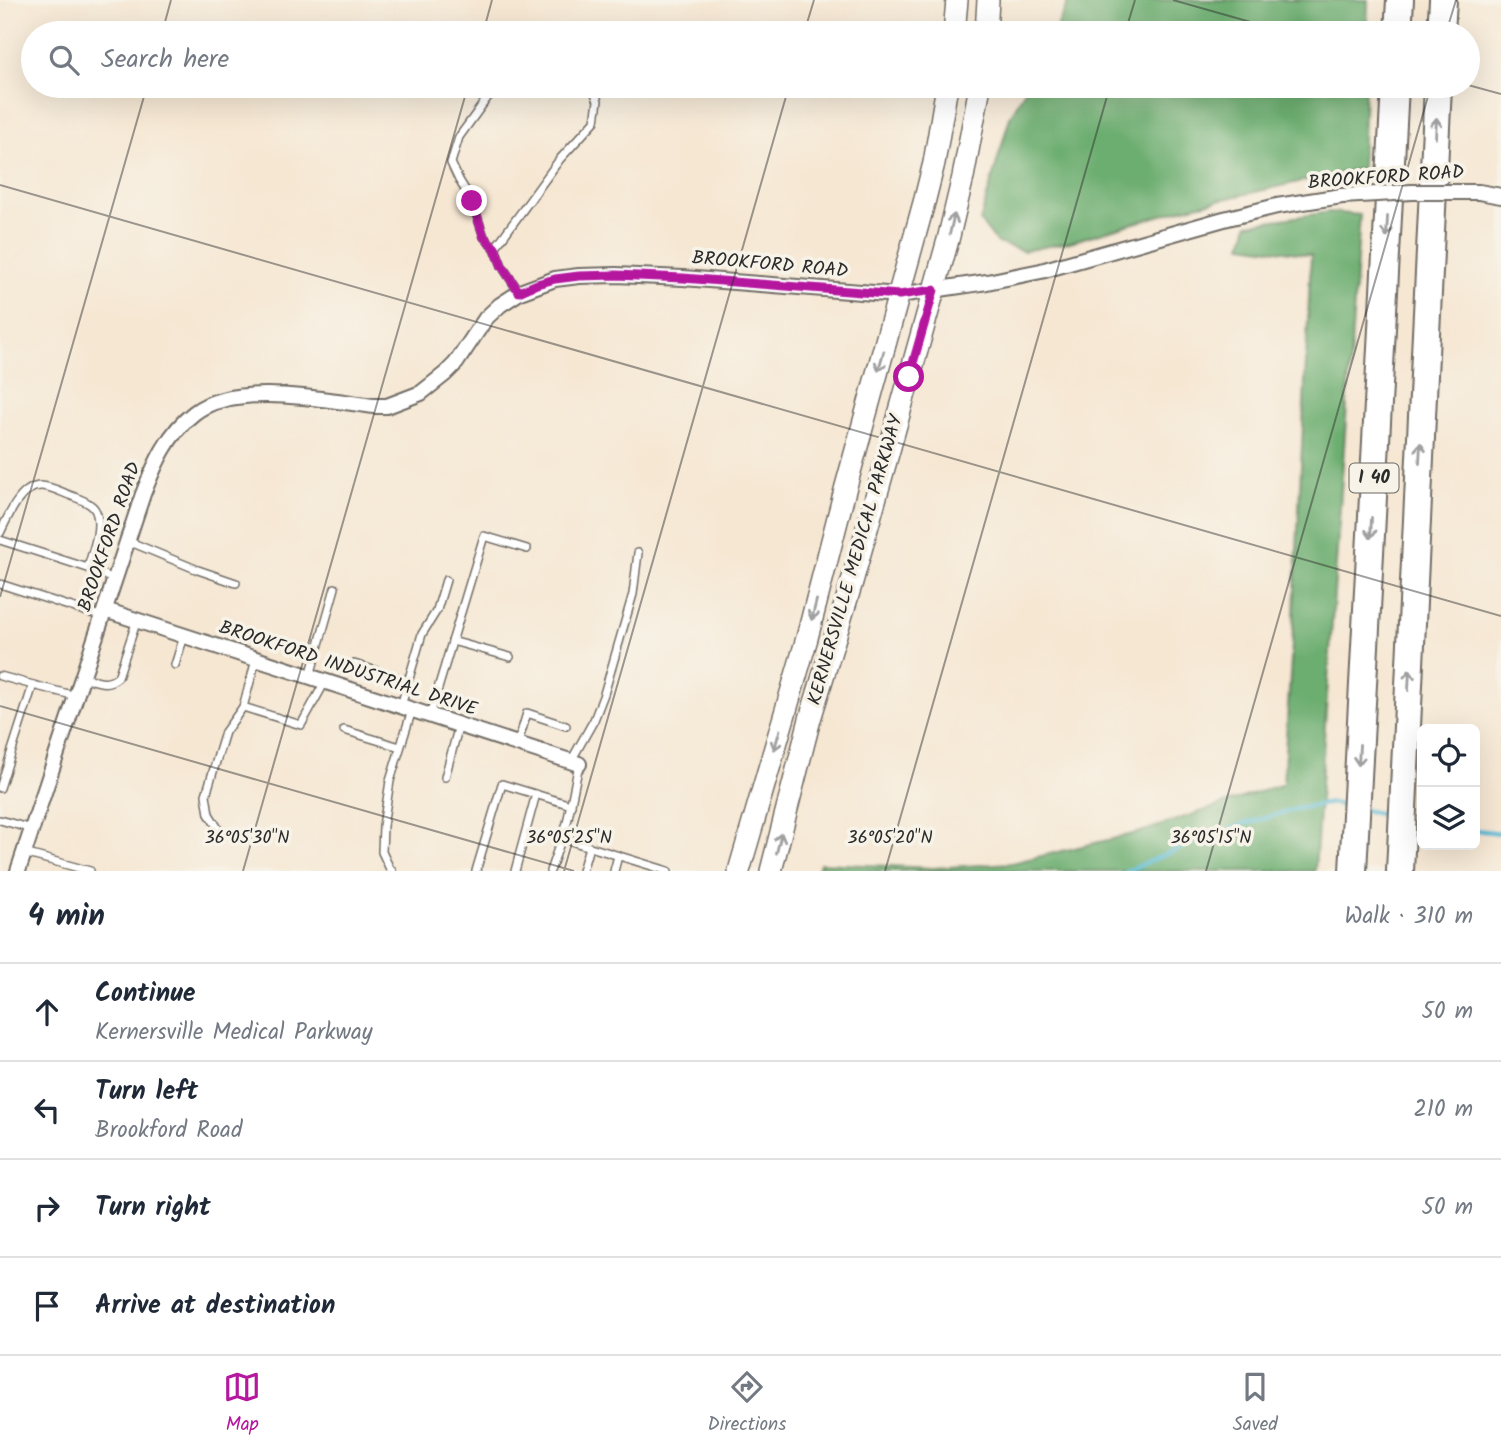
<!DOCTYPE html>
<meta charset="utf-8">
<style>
:root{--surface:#fff;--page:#f6f6f7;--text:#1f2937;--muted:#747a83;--line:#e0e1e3;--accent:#b5179e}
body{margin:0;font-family:Kalam,sans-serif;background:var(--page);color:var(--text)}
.controls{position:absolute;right:21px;bottom:21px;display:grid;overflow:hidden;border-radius:10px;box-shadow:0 7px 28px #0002}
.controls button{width:63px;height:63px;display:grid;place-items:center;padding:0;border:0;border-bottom:2px solid var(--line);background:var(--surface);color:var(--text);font:35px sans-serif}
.stop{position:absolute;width:21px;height:21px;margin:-16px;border:5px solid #b5179e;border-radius:50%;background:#fff}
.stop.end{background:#b5179e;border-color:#fff;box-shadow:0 2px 7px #0008}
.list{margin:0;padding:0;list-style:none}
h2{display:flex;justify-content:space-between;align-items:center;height:91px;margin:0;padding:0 28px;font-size:30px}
h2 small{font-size:23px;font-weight:400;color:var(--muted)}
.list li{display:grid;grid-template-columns:46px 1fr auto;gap:21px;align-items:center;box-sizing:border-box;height:98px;padding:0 28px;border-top:2px solid var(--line)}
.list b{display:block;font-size:26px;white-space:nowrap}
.list p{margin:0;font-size:23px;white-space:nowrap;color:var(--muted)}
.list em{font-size:23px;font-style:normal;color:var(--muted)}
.icon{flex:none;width:38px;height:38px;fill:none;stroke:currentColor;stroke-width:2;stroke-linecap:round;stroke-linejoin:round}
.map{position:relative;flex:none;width:1501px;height:871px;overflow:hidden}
.search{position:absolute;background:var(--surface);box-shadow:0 7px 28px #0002;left:21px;right:21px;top:21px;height:77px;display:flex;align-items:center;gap:18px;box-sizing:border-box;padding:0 24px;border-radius:38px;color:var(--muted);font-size:26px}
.sheet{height:483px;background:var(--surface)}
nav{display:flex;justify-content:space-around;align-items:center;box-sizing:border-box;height:98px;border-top:2px solid var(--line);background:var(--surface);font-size:19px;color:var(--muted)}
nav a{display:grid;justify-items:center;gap:4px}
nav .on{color:var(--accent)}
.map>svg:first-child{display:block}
</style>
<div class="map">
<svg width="1501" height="871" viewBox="0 0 1501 871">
<rect width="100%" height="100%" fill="#f7f3e8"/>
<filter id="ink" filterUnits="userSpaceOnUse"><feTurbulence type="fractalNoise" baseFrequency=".0143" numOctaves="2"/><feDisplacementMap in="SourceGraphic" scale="14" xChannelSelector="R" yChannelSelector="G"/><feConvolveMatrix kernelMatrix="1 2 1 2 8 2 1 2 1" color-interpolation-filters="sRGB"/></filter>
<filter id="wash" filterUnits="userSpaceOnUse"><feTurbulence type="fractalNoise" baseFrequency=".00686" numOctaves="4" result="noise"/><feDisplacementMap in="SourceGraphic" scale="28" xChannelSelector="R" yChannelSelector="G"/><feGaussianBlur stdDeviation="1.57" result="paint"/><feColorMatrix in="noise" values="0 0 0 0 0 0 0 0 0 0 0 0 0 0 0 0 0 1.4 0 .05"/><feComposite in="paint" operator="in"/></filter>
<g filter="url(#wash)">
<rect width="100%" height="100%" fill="#f6e7d3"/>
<g fill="#6cad70" stroke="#4c6c4e" stroke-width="2">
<polygon points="1069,0 1368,0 1367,33 1054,33"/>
<polygon points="1027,86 1365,86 1362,168 1192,206 1070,242 1023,251 997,243 980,221 1010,117"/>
<polygon points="1329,212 1360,215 1315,871 818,871 820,863 933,868 1012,863 1141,832 1283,784 1294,613 1311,255 1242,245 1248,224"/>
</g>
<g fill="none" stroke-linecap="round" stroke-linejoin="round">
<g stroke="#57bad6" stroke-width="4.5">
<polyline points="1364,810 1393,817"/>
<polyline points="1412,821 1422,823"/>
<polyline points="1475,830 1501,833"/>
<polyline points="1127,871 1192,843 1244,824 1300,808 1332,803 1349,807"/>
</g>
</g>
</g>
<g filter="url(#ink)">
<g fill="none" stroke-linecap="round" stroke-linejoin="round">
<g stroke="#726d66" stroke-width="10">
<g id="lane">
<polyline points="496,86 459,137 451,163 459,180 472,201 484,237 495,248 502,266 519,292"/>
<polyline points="495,248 560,159 595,121 598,101 592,86"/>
<path d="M0,533C8,517 20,486 41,486C51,486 63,493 72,496C82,500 95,504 97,515C101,531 92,552 88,568"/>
<polyline points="0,540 91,569 115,580"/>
<polyline points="128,541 198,570 236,583"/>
<polyline points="0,584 103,617"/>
<polyline points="452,641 510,657"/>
<polyline points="256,660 243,707 301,725 321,689 324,681"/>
<polyline points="354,664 409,681"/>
<polyline points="175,665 184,636"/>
<polyline points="0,676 33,685"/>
<polyline points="310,676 335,588"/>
<path d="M83,677C97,681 106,687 118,677L137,620"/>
<polyline points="401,706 422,634 437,610 446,580"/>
<polyline points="430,715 484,536 527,549"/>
<polyline points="344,730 400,747"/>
<polyline points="518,743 527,713 566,726"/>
<polyline points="571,761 594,720 604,694 633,594 638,553"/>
<polyline points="445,777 459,725"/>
<polyline points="0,788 33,685 76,696"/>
<polyline points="0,820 32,829"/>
<polyline points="219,830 209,814 206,795 225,732 243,707"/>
<polyline points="561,838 668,871"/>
<polyline points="24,853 90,871"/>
<polyline points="392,871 390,869 382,852 383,826 390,781 412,710"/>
<polyline points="476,871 502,784 571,805"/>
<polyline points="515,871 536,794"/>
<polyline points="550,871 567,823 579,764"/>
<polyline points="582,871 589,847"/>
<polyline points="614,871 618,856"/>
</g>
</g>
<g stroke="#726d66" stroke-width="18">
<g id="street">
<polyline points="1479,192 1501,196"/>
<polyline points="105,610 579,764"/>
<path d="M18,871L143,494C155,464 168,433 194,413C234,381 326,400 374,406H387L421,393L445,374L456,363L486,318L500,305L520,292L555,279L579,276L616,275L683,278L899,295L987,282L1041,271L1224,219L1277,206L1342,196"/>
</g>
</g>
<g stroke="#726d66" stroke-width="24">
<g id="secondary">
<polyline points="954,33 957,0"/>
<polyline points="986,33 988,0"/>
<polyline points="739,871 807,638 845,490 925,199 934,163 947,86"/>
<polyline points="771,871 810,719 852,582 948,240 963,177 980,86"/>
</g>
</g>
<g stroke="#726d66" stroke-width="30">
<g id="highway">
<polyline points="1398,33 1400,0"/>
<polyline points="1441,33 1443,0"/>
<polyline points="1353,871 1395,86"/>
<polyline points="1400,871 1438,86"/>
</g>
</g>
<use href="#lane" stroke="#fff" stroke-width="7"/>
<use href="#street" stroke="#fff" stroke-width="14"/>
<use href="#secondary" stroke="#fff" stroke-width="21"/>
<use href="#highway" stroke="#fff" stroke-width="26"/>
<g stroke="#726d66" stroke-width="18" stroke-linecap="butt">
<polyline id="street-bridge" points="1342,196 1412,192 1479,192"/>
</g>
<use href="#street-bridge" stroke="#fff" stroke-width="14"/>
</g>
<defs><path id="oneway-shaft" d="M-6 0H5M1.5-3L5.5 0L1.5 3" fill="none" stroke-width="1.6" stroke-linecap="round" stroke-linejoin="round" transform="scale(1.75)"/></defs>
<g stroke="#a0a0a0">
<use href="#oneway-shaft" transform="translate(1436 128) rotate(-87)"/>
<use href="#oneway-shaft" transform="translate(952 224) rotate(-77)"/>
<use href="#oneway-shaft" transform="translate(1387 227) rotate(93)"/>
<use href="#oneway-shaft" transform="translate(881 361) rotate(106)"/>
<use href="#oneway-shaft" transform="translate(1420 453) rotate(-87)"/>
<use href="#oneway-shaft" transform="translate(1371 528) rotate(93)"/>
<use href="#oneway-shaft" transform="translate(814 610) rotate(104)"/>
<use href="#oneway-shaft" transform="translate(1409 680) rotate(-87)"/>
<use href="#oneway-shaft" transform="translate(777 740) rotate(106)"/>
<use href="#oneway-shaft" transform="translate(1359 755) rotate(93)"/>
<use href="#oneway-shaft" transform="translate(779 843) rotate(-76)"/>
</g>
</g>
<g fill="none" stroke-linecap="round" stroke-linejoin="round" filter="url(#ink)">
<polyline stroke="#b5179e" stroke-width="9" points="472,201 484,237 495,248 502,266 519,292 537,284 555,279 579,276 616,275 683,278 899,295 934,290 909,377"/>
</g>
<path fill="none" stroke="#2b2b2b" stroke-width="2" stroke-opacity="0.45" d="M1173,0L1289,33M162,33L171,0M483,33L492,0M804,33L814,0M1125,33L1135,0M1446,33L1456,0M1468,85L1501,94M0,185L1501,616M0,597L147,86M0,706L574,871M243,871L468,86M564,871L789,86M885,871L1110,86M1206,871L1431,86"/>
<g text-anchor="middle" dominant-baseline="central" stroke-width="7" stroke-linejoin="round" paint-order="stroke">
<rect fill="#f7f3e8" stroke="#686764" stroke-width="2" x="1349.5" y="463.5" width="49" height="29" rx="5"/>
<g font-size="18" font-weight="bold" fill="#2b2b2b">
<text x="1374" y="478">I 40</text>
</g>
<g font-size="19" fill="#2b2b2b" stroke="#f7f3e8">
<text transform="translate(1386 178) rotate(-4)">BROOKFORD ROAD</text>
<text transform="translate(770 265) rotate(5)">BROOKFORD ROAD</text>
<text transform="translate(110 537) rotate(-71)">BROOKFORD ROAD</text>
<text transform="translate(856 560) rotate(-74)">KERNERSVILLE MEDICAL PARKWAY</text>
<text transform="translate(348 669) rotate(18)">BROOKFORD INDUSTRIAL DRIVE</text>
</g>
</g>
<g font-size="18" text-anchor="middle" fill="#2b2b2b" stroke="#f7f3e8" stroke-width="7" stroke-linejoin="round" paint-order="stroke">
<text x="247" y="843">36°05'30"N</text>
<text x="569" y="843">36°05'25"N</text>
<text x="890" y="843">36°05'20"N</text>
<text x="1211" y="843">36°05'15"N</text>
</g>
</svg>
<div class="controls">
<button><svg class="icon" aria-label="locate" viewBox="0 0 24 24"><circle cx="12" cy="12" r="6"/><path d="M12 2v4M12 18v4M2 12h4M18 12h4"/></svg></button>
<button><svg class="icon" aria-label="layers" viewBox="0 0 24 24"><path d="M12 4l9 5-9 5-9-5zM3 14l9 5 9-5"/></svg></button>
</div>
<div class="stop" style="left:909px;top:377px"></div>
<div class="stop end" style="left:472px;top:201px"></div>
<div class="search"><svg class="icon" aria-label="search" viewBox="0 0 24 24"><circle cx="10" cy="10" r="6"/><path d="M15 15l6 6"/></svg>Search here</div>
</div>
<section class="sheet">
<h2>4 min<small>Walk · 310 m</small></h2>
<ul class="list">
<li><svg class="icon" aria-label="ahead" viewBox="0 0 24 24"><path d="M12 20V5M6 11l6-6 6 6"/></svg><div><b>Continue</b><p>Kernersville Medical Parkway</p></div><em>50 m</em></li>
<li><svg class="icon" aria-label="left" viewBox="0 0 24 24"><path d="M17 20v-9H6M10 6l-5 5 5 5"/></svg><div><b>Turn left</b><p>Brookford Road</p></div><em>210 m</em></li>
<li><svg class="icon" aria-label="right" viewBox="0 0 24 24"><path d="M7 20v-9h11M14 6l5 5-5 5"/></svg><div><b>Turn right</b></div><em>50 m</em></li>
<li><svg class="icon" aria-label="arrive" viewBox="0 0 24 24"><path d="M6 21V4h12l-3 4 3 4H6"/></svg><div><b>Arrive at destination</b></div></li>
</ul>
</section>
<nav>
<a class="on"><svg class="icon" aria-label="map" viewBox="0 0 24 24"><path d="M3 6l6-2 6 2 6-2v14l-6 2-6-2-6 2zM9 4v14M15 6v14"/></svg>Map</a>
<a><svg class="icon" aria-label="directions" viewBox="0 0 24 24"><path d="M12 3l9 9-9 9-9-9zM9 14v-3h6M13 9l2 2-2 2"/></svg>Directions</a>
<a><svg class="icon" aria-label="saved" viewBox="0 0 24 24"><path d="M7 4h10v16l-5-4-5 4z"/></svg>Saved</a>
</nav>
